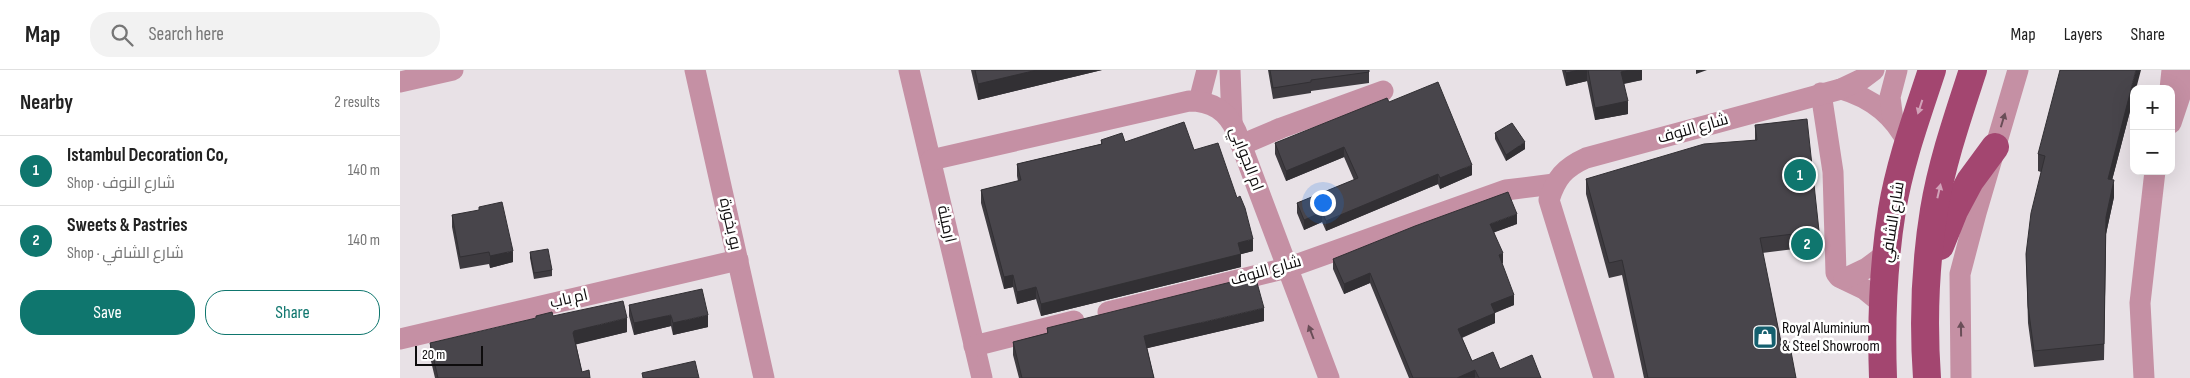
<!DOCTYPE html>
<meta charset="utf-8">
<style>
:root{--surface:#fff;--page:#f2f2f2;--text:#222;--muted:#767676;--line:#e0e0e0;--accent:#0f766e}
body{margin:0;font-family:"Sofia Sans Condensed",Cairo,sans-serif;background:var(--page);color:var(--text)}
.controls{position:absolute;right:15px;top:15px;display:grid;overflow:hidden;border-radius:10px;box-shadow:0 5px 20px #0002}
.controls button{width:45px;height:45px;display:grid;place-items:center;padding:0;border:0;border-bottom:1px solid var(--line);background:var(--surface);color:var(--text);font:25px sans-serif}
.scale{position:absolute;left:15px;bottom:12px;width:68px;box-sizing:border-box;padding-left:5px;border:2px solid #0e0c0d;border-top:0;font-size:14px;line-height:18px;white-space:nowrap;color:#0e0c0d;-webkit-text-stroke:4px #fff;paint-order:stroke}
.you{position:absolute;left:922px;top:132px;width:18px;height:18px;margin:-12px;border:4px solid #fff;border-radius:50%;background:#1a73e8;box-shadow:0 0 0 8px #1a73e833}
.badge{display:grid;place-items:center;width:32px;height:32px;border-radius:50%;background:var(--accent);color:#fff;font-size:16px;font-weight:700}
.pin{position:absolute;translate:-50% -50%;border:2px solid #fff;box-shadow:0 1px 5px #0006}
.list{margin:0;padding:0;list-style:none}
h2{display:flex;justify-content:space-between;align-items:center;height:65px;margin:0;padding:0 20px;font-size:21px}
h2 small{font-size:16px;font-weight:400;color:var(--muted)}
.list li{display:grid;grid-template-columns:32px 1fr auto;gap:15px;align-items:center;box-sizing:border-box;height:70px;padding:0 20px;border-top:1px solid var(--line)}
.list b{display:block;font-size:19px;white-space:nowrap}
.list p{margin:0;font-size:16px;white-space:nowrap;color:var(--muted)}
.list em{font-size:16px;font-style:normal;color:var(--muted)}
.actions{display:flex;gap:10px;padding:15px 20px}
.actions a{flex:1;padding:11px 0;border:1px solid var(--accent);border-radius:20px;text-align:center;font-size:18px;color:var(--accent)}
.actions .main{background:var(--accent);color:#fff}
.icon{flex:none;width:28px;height:28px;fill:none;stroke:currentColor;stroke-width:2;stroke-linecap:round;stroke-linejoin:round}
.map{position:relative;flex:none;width:1790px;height:308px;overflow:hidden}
header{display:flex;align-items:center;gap:30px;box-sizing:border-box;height:70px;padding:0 25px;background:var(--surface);border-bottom:1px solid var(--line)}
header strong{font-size:24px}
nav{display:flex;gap:28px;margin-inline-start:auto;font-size:18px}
.search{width:350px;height:45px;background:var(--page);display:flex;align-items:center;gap:12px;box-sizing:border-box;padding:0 18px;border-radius:20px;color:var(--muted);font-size:19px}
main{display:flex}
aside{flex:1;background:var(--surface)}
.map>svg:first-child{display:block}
</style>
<header>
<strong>Map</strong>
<div class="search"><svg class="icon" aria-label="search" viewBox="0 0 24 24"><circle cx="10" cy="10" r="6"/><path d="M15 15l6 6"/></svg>Search here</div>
<nav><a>Map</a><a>Layers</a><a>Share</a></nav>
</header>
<main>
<aside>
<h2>Nearby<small>2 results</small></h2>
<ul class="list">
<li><span class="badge">1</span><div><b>Istambul Decoration Co,</b><p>Shop · شارع النوف</p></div><em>140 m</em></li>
<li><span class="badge">2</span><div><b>Sweets &amp; Pastries</b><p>Shop · شارع الشافي</p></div><em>140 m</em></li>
</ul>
<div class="actions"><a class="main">Save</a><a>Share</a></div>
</aside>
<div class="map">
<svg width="1790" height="308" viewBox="0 0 1790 308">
<rect width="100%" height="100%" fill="#e8e1e6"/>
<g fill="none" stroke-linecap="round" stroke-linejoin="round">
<g stroke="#c590a4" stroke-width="21">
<polyline points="295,0 364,308"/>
<polyline points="509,0 582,308"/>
<polyline points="830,0 832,52"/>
<polyline points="0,12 53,0"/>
<path d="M1441,19C1472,28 1494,45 1508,74"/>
<polyline points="1770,19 1772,0"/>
<polyline points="1421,23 1433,102 1436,203 1439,207 1464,219 1481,233"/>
<polyline points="799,31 807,0"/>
<polyline points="1493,50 1490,27 1497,0"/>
<polyline points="1771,53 1781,23 1790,3"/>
<polyline points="841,75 881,58 983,21"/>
<path d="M531,90L789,31C812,31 827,41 836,61L929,308"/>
<polyline points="1444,209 1467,198 1487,183"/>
<polyline points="708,242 887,198 1106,120 1154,114"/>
<polyline points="0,269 338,190"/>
<polyline points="574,276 674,251"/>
<path d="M1204,308L1149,130C1156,108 1164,98 1186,88L1441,19L1462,9L1474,0"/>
<polyline points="1561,308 1560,204 1576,143 1618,0"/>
<polyline points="1744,308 1740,233 1755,101"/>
</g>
<g stroke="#a34670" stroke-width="28">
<polyline points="1540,176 1554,141 1570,111 1595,77"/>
<path d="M1483,308C1481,252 1483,196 1492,140C1500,92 1517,46 1532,0"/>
<path d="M1527,308C1523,252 1525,196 1534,140C1542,92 1558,46 1573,0"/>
</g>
</g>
<g fill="#3e3b40">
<polygon points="571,0 702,0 578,30"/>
<polygon points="868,0 969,0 969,13 911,21 911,23 873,29"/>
<polygon points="1162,0 1242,0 1242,10 1224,14 1228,44 1195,50 1187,11 1166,16"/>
<polygon points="1734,19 1734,26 1712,110 1714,127 1706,164 1704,290 1634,297 1628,253 1626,184 1641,102 1638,101 1638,84"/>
<polygon points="989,32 1072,105 1040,119 1038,114 926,161 922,152 904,160 897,143 897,133 954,110 944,87 886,111 875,84 875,73"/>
<polygon points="1355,55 1419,161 1419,176 1362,183 1381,272 1396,308 1244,308 1222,205 1209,208 1186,124 1186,109 1355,70"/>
<polygon points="1095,63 1125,79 1106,91 1095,69"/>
<polygon points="701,70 794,80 853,181 841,184 841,197 641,246 636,229 617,234 613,217 604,219 581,133 581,120 618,111 617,106 617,94 701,74"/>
<polygon points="79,137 113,192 90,198 89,194 60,199 52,157 52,145 79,141"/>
<polygon points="1117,154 1094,162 1103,193 1102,193 1114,235 1095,243 1095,253 1062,268 1072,291 1100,299 1141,308 1009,308 970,213 944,224 933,199 933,189"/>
<polygon points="130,182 152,200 152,206 134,209 130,188"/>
<polygon points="229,235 308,257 273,265 271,256 234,265 229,246"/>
<polygon points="153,246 227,262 176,274 182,302 190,308 35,308 30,287 30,273"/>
<polygon points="864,251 747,278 754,308 619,308 613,285 613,272 647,263 647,258"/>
</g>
<g fill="#323034">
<polygon points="637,0 702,0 578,30 578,14"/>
<polygon points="1179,0 1187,0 1187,11 1166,16 1166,3"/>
<polygon points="1230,0 1242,0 1242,10 1221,14 1221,2"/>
<polygon points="1296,0 1307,0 1296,4"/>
<polygon points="1736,0 1741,0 1736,19 1734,19 1734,26 1708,126 1708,109"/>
<polygon points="1228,31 1228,44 1195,50 1195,38"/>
<polygon points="1125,72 1125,79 1106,91 1106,85"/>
<polygon points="944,77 944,87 886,111 886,101"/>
<polygon points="1072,95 1072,105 1040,119 1040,108"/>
<polygon points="1038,104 1038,114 926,161 926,151"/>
<polygon points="1714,110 1714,127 1706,164 1704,290 1706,147"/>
<polygon points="922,142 922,152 904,160 904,150"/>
<polygon points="1117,144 1117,154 1090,164 1090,154"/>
<polygon points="853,169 853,181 838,185 838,173"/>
<polygon points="113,181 113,192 90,198 90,186"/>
<polygon points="1103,183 1103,193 1099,195 1099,185"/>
<polygon points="841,184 841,197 641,246 641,234"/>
<polygon points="970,203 970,213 944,224 944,214"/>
<polygon points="613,205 613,217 604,219 604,207"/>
<polygon points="636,217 636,229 617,234 617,222"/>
<polygon points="1114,225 1114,235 1091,244 1091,234"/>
<polygon points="864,238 864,251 744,279 744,266"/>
<polygon points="1095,243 1095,253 1058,269 1058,259"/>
<polygon points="271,245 271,256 234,265 234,253"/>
<polygon points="308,245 308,257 273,265 273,253"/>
<polygon points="227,248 227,262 174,275 173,263 174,261"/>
<polygon points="1075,300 1075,308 1057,308"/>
</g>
<g fill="#48454b" stroke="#323034">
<polygon points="575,0 637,0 578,14"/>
<polygon points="870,0 969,0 969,2 911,10 911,12 873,18"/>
<polygon points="1165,0 1179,0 1166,3"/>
<polygon points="1188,0 1230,0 1221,2 1228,31 1195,38"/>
<polygon points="1660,0 1736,0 1708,109 1714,110 1706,147 1704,274 1634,281 1628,236 1626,184 1631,143 1645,86 1638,84"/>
<polygon points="1038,12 1072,95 1040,108 1038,104 926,151 922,142 904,150 897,133 958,108 944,77 886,101 875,73 987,28 989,32"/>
<polygon points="1407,49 1419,161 1360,168 1381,272 1389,271 1396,308 1248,308 1222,190 1209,193 1186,109 1304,74 1357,70 1355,55"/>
<polygon points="784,52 794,80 818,73 837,128 840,126 845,138 853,169 838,173 841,184 641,234 636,217 617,222 613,205 604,207 581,120 621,110 617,94 702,74 701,70 722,63 725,72"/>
<polygon points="1112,53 1125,72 1106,85 1095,63"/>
<polygon points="1108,122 1117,144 1090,154 1103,183 1099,185 1114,225 1091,234 1095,243 1058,259 1072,291 1093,282 1100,299 1132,285 1141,308 1079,308 1075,300 1057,308 1013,308 970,203 944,214 933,189 1015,156"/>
<polygon points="102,132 113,181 90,186 89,182 60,187 52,145 79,140 79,137"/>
<polygon points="148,179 152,200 134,203 130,182"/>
<polygon points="847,208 848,211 856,209 864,238 744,266 754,308 622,308 613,272 648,263 647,258"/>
<polygon points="302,219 308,245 273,253 271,245 234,253 229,235"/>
<polygon points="223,231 227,248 174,261 173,263 182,302 189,300 190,308 38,308 30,273 136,248 136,246 152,242 153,246"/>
<polygon points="295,291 299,308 243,308 242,303"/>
</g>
<defs><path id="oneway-solid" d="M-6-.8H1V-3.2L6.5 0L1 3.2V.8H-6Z" transform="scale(1.25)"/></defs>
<g fill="#d1a2b8">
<use href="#oneway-solid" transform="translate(1520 37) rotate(108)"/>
<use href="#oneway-solid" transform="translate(1539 121) rotate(-77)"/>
</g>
<g fill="#6a4e58">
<use href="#oneway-solid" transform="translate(1603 50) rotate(-73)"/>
<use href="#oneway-solid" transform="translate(1561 259) rotate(-91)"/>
<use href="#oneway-solid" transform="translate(911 262) rotate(-111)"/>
</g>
<defs>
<g id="shop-square" transform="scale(1.25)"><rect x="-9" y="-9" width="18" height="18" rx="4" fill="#155f6e" stroke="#fff"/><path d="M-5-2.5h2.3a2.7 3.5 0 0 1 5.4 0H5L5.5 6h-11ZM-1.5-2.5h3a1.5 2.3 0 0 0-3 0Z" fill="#fff"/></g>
</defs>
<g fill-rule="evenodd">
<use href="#shop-square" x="1365" y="267"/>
</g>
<g text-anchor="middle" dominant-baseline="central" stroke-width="5" stroke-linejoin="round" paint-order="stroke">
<g font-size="16" fill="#0e0c0d" stroke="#fff">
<text transform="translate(1293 59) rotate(-16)">شارع النوف</text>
<text transform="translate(846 89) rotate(69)">ام الجوابي</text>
<text transform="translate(1493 152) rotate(-81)">شارع الشافي</text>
<text transform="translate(330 154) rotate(77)">بو بخورة</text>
<text transform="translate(546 154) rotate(77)">ارميلة</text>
<text transform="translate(866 201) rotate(-16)">شارع النوف</text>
<text transform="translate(169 229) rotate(-13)">ام باب</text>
</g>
<g font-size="16" fill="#0e0c0d" stroke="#fff" text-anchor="start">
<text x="1382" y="258">Royal Aluminium<tspan x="1382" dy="18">&amp; Steel Showroom</tspan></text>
</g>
</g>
</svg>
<div class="controls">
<button>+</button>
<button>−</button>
</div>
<div class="scale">20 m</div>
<div class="you"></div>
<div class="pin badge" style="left:1400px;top:105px">1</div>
<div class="pin badge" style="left:1407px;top:174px">2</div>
</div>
</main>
